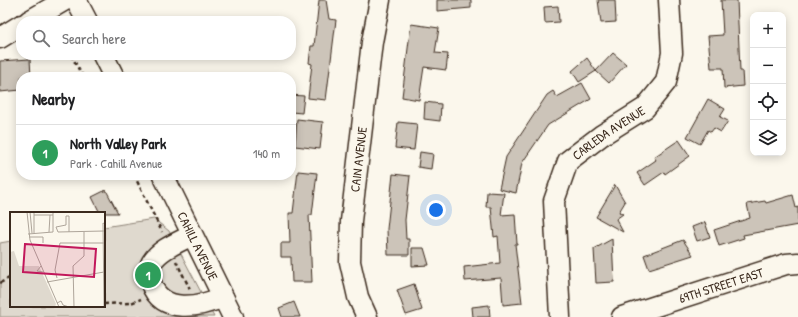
<!DOCTYPE html>
<meta charset="utf-8">
<style>
:root{--surface:#fff;--page:#f2f2f2;--text:#202124;--muted:#757577;--line:#e0e0e0;--accent:#1f6fb2}
body{margin:0;font-family:"Patrick Hand",sans-serif;background:var(--page);color:var(--text)}
.controls{position:absolute;right:12px;top:12px;display:grid;overflow:hidden;border-radius:8px;box-shadow:0 2px 10px #0003}
.controls button{width:36px;height:36px;display:grid;place-items:center;padding:0;border:0;border-bottom:1px solid var(--line);background:var(--surface);color:var(--text);font:20px sans-serif}
.you{position:absolute;left:436px;top:210px;width:14px;height:14px;margin:-10px;border:3px solid #fff;border-radius:50%;background:#1a73e8;box-shadow:0 0 0 6px #1a73e833}
.badge{display:grid;place-items:center;width:26px;height:26px;border-radius:50%;background:var(--accent);color:#fff;font-size:13px;font-weight:700}
.pin{position:absolute;translate:-50% -50%;border:2px solid #fff;box-shadow:0 1px 4px #0006}
.list{margin:0;padding:0;list-style:none}
h2{display:flex;justify-content:space-between;align-items:center;height:52px;margin:0;padding:0 16px;font-size:17px}
h2 small{font-size:13px;font-weight:400;color:var(--muted)}
.list li{display:grid;grid-template-columns:26px 1fr auto;gap:12px;align-items:center;box-sizing:border-box;height:56px;padding:0 16px;border-top:1px solid var(--line)}
.list b{display:block;font-size:15px;white-space:nowrap}
.list p{margin:0;font-size:13px;white-space:nowrap;color:var(--muted)}
.list em{font-size:13px;font-style:normal;color:var(--muted)}
.icon{flex:none;width:22px;height:22px;fill:none;stroke:currentColor;stroke-width:2;stroke-linecap:round;stroke-linejoin:round}
.map{position:relative;flex:none;width:798px;height:317px;overflow:hidden}
.search{position:absolute;background:var(--surface);box-shadow:0 2px 10px #0003;left:16px;top:16px;width:280px;height:44px;display:flex;align-items:center;gap:10px;box-sizing:border-box;padding:0 14px;border-radius:16px;color:var(--muted);font-size:15px}
.panel{position:absolute;background:var(--surface);box-shadow:0 2px 10px #0003;left:16px;top:72px;width:280px;height:108px;border-radius:16px}
.map>svg:first-child{display:block}
</style>
<div class="map">
<svg width="798" height="317" viewBox="0 0 798 317">
<rect width="100%" height="100%" fill="#fbf7ec"/>
<filter id="ink" filterUnits="userSpaceOnUse"><feTurbulence type="fractalNoise" baseFrequency=".025" numOctaves="2"/><feDisplacementMap in="SourceGraphic" scale="8" xChannelSelector="R" yChannelSelector="G"/><feConvolveMatrix kernelMatrix="1 2 1 2 8 2 1 2 1" color-interpolation-filters="sRGB"/></filter>
<g filter="url(#ink)">
<polygon fill="#dfd9ce" stroke="#8d8276" points="154,219 169,231 214,317 0,317 0,243 11,241 11,306 104,306 104,227"/>
<g fill="#ccc4b9" stroke="#3b2a1e">
<polygon points="319,0 326,0 329,19 336,20 326,100 308,98 312,64 309,63 311,46 314,46"/>
<polygon points="437,0 471,0 471,8 437,11"/>
<polygon points="598,0 615,0 616,22 601,23"/>
<polygon points="721,0 737,0 740,71 742,71 743,86 724,88 723,68 711,68 708,36 723,35"/>
<polygon points="558,6 559,22 545,23 544,7"/>
<polygon points="411,24 439,28 435,53 448,54 446,70 424,67 419,100 402,97"/>
<polygon points="613,53 626,64 609,83 596,71"/>
<polygon points="587,58 596,71 579,82 572,71"/>
<polygon points="30,59 31,77 21,77 21,90 0,92 0,61"/>
<polygon points="582,83 591,99 548,125 522,163 516,193 499,189 506,157 547,95 553,91 557,97"/>
<polygon points="291,95 304,96 302,113 291,112"/>
<polygon points="708,99 725,109 720,117 728,121 721,132 714,128 711,132 708,130 700,144 687,137"/>
<polygon points="425,102 441,104 440,121 424,119"/>
<polygon points="297,119 323,122 320,149 295,146"/>
<polygon points="398,122 417,124 414,150 395,148"/>
<polygon points="679,140 690,156 665,174 664,172 645,185 637,173 656,160 654,157"/>
<polygon points="420,152 433,154 431,169 418,167"/>
<polygon points="298,171 317,173 312,215 309,215 312,282 292,282 291,259 291,257 281,257 281,243 290,243 289,213 293,213"/>
<polygon points="393,174 410,176 405,220 406,239 409,239 409,255 388,255 387,229"/>
<polygon points="615,185 625,202 619,212 623,214 616,219 623,232 596,217"/>
<polygon points="106,190 118,213 100,213 92,197"/>
<polygon points="487,192 504,193 501,215 515,214 517,244 515,244 522,303 503,305 501,278 465,281 464,267 500,263 498,236 494,237 491,207 486,207"/>
<polygon points="793,195 796,208 798,207 798,225 743,235 744,238 719,246 714,230 750,218 747,204 765,201 766,203"/>
<polygon points="705,222 710,237 697,241 692,227"/>
<polygon points="612,239 614,282 596,283 594,249"/>
<polygon points="683,240 693,255 649,269 644,255"/>
<polygon points="412,248 424,248 429,265 412,266"/>
<polygon points="414,284 422,310 406,315 397,290"/>
<polygon points="294,302 300,317 282,317 279,308"/>
<polygon points="489,305 490,317 473,317 472,307"/>
</g>
<g fill="none" stroke-linecap="round" stroke-linejoin="round">
<g stroke="#3b2a1e" stroke-width="23">
<g id="minor">
<polyline points="76,0 87,21"/>
<polyline points="29,21 65,0"/>
<polyline points="0,38 21,25"/>
<polyline points="103,55 114,77"/>
<path id="s1" d="M163,175L233,317"/>
<path d="M192,235C179,242 160,249 152,262C148,269 149,276 151,283C161,315 200,307 223,297"/>
<path id="s2" d="M367,317L358,297L350,262L351,221L372,42L380,0"/>
<path id="s3" d="M560,317L554,201L568,161L602,135L645,108L666,82L672,53L669,0"/>
<path id="s4" d="M622,317L786,264L798,263"/>
</g>
</g>
<g stroke="#3b2a1e" stroke-width="2.5" stroke-dasharray="4 3" stroke-linecap="butt">
<polyline points="71,55 83,77"/>
<polyline points="134,175 162,232"/>
<polyline points="176,261 190,289"/>
<polyline points="0,283 11,277"/>
<polyline points="104,304 131,303 141,299"/>
</g>
<use href="#minor" stroke="#fbf7ec" stroke-width="20"/>
</g>
</g>
<g text-anchor="middle" dominant-baseline="central" stroke-width="3.5" stroke-linejoin="round" paint-order="stroke">
<g font-size="13" fill="#3b2a1e" stroke="#fbf7ec">
<text stroke="none"><textPath href="#s3" startOffset="208">CARLEDA AVENUE</textPath></text>
<text stroke="none"><textPath href="#s2" startOffset="161">CAIN AVENUE</textPath></text>
<text stroke="none"><textPath href="#s1" startOffset="79">CAHILL AVENUE</textPath></text>
<text stroke="none"><textPath href="#s4" startOffset="104">69TH STREET EAST</textPath></text>
</g>
</g>
<g transform="translate(10 212)">
<rect width="95" height="95" fill="#fbf7ec"/>
<path d="M4,39L9,54H29L46,92L45,95L0,94V40Z" fill="#dfd9ce"/>
<path fill="none" stroke="#aea59a" stroke-width="1" d="M17,0L20,28L49,95M20,0L22,21M24,3H43M56,4V13L46,15L48,20L94,19M56,4H59V20M39,20L40,3M24,21V0M18,22L43,20V0M19,25H33V31M31,54L27,59L33,60M47,66L45,58L50,31H95M37,70L94,60M47,91L51,89L53,93L59,95M0,95H14M64,95L63,54L74,44V20M94,95L93,11L95,12"/>
<path fill="#c2185b" fill-opacity="0.15" stroke="#c2185b" stroke-width="2" d="M15,32L86,37L84,65L13,60Z"/>
<rect width="95" height="95" fill="none" stroke="#3b2a1e" stroke-width="2"/>
</g>
</svg>
<div class="controls">
<button>+</button>
<button>−</button>
<button><svg class="icon" aria-label="locate" viewBox="0 0 24 24"><circle cx="12" cy="12" r="6"/><path d="M12 2v4M12 18v4M2 12h4M18 12h4"/></svg></button>
<button><svg class="icon" aria-label="layers" viewBox="0 0 24 24"><path d="M12 4l9 5-9 5-9-5zM3 14l9 5 9-5"/></svg></button>
</div>
<div class="you"></div>
<div class="pin badge" style="left:148px;top:275px;background:#2e9e5b">1</div>
<div class="search"><svg class="icon" aria-label="search" viewBox="0 0 24 24"><circle cx="10" cy="10" r="6"/><path d="M15 15l6 6"/></svg>Search here</div>
<section class="panel">
<h2>Nearby<small></small></h2>
<ul class="list">
<li><span class="badge" style="background:#2e9e5b">1</span><div><b>North Valley Park</b><p>Park · Cahill Avenue</p></div><em>140 m</em></li>
</ul>
</section>
</div>
